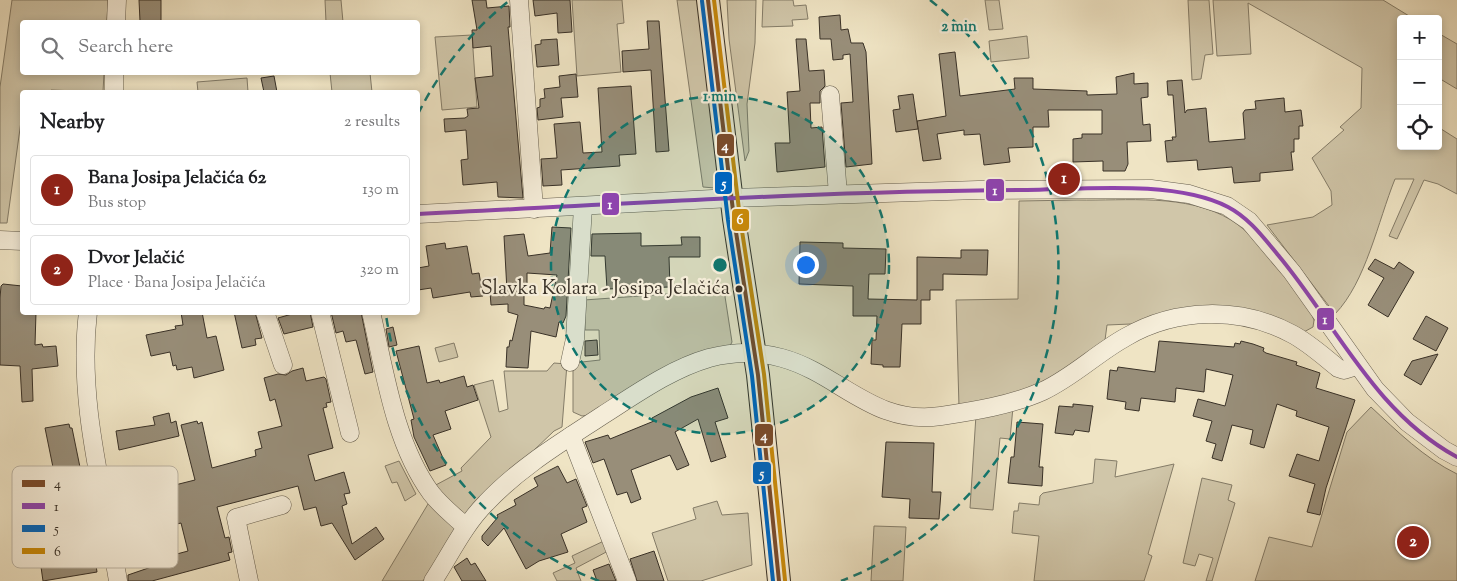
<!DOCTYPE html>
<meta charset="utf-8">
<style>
:root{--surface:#fff;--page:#f6f6f6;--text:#202124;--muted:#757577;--line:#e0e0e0;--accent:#8f2418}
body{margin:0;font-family:"Sorts Mill Goudy",serif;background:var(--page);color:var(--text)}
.controls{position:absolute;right:15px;top:15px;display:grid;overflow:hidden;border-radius:5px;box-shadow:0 2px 8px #0003}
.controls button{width:45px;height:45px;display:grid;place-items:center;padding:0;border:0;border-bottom:1px solid var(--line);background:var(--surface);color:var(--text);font:25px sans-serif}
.you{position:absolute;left:805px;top:264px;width:18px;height:18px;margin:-12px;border:4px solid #fff;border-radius:50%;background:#1a73e8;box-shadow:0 0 0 8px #1a73e833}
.badge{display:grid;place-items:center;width:32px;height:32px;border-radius:50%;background:var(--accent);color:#fff;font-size:16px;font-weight:700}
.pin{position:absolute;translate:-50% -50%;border:2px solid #fff;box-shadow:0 1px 5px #0006}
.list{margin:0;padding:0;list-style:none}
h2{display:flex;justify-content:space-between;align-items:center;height:65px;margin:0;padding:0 20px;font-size:21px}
h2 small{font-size:16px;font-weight:400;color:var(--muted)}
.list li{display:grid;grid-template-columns:32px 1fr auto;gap:15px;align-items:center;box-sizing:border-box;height:70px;margin:0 10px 10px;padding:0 10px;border:1px solid var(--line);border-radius:5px}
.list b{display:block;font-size:19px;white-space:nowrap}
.list p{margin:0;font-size:16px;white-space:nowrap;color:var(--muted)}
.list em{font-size:16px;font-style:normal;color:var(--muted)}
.icon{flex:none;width:28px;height:28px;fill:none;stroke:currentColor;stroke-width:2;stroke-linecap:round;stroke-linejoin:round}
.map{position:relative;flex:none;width:1457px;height:581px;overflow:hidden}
.search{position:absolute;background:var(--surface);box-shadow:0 2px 8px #0003;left:20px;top:20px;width:400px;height:55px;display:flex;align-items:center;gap:12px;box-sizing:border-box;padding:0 18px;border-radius:5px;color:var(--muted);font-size:19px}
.panel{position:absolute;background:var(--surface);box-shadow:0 2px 8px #0003;left:20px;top:90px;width:400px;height:225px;border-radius:5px}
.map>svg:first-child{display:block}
</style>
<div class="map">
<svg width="1457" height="581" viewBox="0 0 1457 581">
<rect width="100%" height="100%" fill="#efe4c4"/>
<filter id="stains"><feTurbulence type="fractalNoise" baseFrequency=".004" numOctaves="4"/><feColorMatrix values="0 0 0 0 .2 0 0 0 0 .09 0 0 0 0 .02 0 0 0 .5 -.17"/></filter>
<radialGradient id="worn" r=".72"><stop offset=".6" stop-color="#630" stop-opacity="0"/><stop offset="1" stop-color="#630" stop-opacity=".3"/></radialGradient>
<g fill="#d0c6a9" stroke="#847c68">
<polygon points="12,0 108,0 107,22 22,22 22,72 104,73 103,92 51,90 50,92 22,92 22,114 7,223 0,223 0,87"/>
<polygon points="325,0 341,0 343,22 326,22"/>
<polygon points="572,0 622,0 624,23 617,24 621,72 577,76"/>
<polygon points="677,0 699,0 720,183 715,188 703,187"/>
<polygon points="727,0 756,0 755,43 747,104 749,151 745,161 729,39"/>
<polygon points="763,0 793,0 794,6 806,5 808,19 792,20 793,26 762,27"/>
<polygon points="985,0 999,0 1003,29 989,30"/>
<polygon points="1188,0 1209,0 1213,54 1205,55 1201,79 1192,80"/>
<path d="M1213,0H1383L1414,19H1401V146H1438V127L1457,139V194L1438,184L1424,180L1397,239L1389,236L1414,179H1395C1378,221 1366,282 1335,314L1267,225L1313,217L1332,205L1331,191L1312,158L1344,130L1340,127L1361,108L1362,68L1248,3L1251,54L1217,56Z"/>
<polygon points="1438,33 1457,44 1457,89 1442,80 1438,84"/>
<polygon points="472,35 477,107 442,110 435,37"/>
<polygon points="1027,36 1029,58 991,62 989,41"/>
<polygon points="330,73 370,73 372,92 332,92"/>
<polygon points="247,78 248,92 198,92 197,82"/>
<path d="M1077,200C1126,201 1187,193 1231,220C1264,241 1288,282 1311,313L1314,320L1313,327L1302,333L1273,318L1107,325L1105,340L1041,387L959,407L956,300L1018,299L1019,201Z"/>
<polygon points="724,290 732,342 730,346 589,415 582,416 573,412 573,363 600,360 599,330 585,330 584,300"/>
<polygon points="454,343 458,357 439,362 435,348"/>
<polygon points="554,363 567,364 562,427 554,431 463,518 432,487 462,471 461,468 491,437 474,385 493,380 499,412 508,409 504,371 547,371"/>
<polygon points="1013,407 1010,439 1000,438 993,510 970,508 976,415"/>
<path d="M1371,407C1397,431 1424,458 1457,474V581H1255L1269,537L1312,547L1347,432Z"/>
<polygon points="1095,459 1117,461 1115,477 1174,464 1148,554 1152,556 1144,581 1034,581 1039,536 1012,533 1014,511 1018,511 1019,503 1039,505 1040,496 1043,493 1093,483"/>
<polygon points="399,461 416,494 405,501 397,482 392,483 385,466"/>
<polygon points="1202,478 1232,485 1228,500 1235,503 1212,581 1206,581 1213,558 1199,554 1195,566 1183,563"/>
<polygon points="431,499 456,530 452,536 423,581 382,581"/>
<polygon points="717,501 722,515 748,513 752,565 701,581 668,581 652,533 696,519 693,508"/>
<polygon points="874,526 906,527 903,581 871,581"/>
<polygon points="606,540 610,550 576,568 581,581 557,581 553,573 575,563 572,556"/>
</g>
<g fill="#988e79" stroke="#393127" fill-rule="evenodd">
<polygon points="139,0 161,0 161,22 140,21"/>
<polygon points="472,0 486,0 487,8 509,6 510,27 508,27 523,198 498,197 497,182 463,185 461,160 468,159 466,130 445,132 444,119 465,118 468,116 467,109 479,108 475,78 493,76 491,46 473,48 472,30 477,30"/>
<polygon points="533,0 570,0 572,32 558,33 557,13 535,16"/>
<polygon points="840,15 841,30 848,29 851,43 863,43 866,52 872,164 846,167 841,103 853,102 850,54 843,55 843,59 833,60 831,39 820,39 819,17"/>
<polygon points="647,21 659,21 669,151 656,152 651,70 623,72 622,51 649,49"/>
<polygon points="557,39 559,65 537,67 535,45 541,44 541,40"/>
<polygon points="796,39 806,39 809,71 824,70 825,86 820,91 820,103 810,103 811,128 822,127 825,167 777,172 775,143 790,143 787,92 800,91"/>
<polygon points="955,52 960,96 1015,89 1014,78 1033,78 1033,89 1087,91 1087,95 1117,94 1116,77 1134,73 1134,84 1148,83 1148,97 1141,98 1143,125 1150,124 1151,141 1127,142 1128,164 1125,171 1103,171 1103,161 1073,162 1073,139 1082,138 1082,134 1102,134 1102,110 1048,110 1049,127 1033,127 1033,147 1008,148 1010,162 984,165 980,134 964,135 964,130 937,134 941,159 923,161 917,121 946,116 939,54"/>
<polygon points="576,74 578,97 561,98 563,117 538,120 537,108 540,107 540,99 545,98 544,89 560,87 559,76"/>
<polygon points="274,76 277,92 264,92 261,78"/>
<polygon points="1182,80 1185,113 1187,110 1206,108 1209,142 1245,139 1243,113 1245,110 1256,109 1255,101 1284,98 1285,112 1301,110 1303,126 1299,126 1299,139 1294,139 1294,152 1291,152 1293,170 1260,173 1260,181 1234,183 1232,167 1198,170 1197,160 1167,162 1165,141 1173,140 1172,137 1176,137 1173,95 1168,95 1167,81"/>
<polygon points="631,86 636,154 619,155 620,166 561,170 562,185 543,186 541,159 557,158 554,124 580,122 583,153 602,152 598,88"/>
<polygon points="913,94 918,129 896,132 893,110 900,109 898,96"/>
<path d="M552,227L571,228L566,316L563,323L559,322L556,337L531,331L528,368L506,367L507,347H509L510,340L512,341L518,315L508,312V304L491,305L490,292L507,291L504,236L524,234L528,256L550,253ZM527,273L557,275L550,308L545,307L544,309L524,305V284H527Z"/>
<polygon points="641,233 641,246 682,245 681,237 700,237 700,257 669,257 670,287 607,289 605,256 591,256 592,234"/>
<polygon points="800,242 843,243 843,248 886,249 885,274 869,274 868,299 917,300 917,257 961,258 961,250 988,250 987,275 943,274 943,290 930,290 930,300 921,300 921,324 902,324 900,367 883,367 883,365 871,364 872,340 876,340 877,316 853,316 853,286 799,284"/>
<polygon points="445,243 446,249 467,246 472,274 479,273 483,296 471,297 470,292 433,298 431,288 418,290 418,268 429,266 426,246"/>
<polygon points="1375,259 1394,269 1399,262 1414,272 1388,317 1368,305 1384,278 1368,269"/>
<polygon points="3,284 22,286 22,312 36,312 35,345 42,344 43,347 56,346 58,366 32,369 33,401 22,402 20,366 0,365 0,298 1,286"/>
<polygon points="181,312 202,312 207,338 216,336 224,370 194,378 192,367 177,370 176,365 173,366 170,352 151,356 146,335 176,329 175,326 183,325"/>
<polygon points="234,312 255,312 262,338 255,339 256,345 242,348"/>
<polygon points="299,312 310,312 313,327 284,334 278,318"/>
<polygon points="331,312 361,312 373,372 365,374 356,340 346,342 343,331 336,333"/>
<polygon points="1426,316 1448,328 1436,351 1413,339"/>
<polygon points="393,327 397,345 389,347 386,329"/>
<polygon points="597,340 598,355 585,356 585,341"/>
<polygon points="1159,341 1234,347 1235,343 1240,344 1241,341 1253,344 1264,348 1263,351 1266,353 1297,362 1296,365 1320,373 1316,388 1355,400 1326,488 1320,515 1307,512 1315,484 1289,476 1297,454 1319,461 1329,427 1296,416 1297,411 1277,404 1264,448 1250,444 1253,430 1232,425 1222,461 1212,458 1216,444 1206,441 1212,421 1193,416 1198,399 1225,406 1233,375 1206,369 1204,392 1176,388 1175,402 1141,398 1139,411 1125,409 1126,402 1107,399 1110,370 1117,371 1118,367 1155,372"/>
<polygon points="419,346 427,383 439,380 440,383 464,376 467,387 473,385 478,400 445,411 451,429 433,435 446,465 430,471 414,437 411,420 414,419 396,351"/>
<polygon points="1438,354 1421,385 1404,375 1412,361"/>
<polygon points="303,368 306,381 324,377 326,379 331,402 326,403 327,407 323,408 333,448 308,455 315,481 344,472 350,493 344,494 347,504 342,506 352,544 376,527 384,539 355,560 332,523 321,526 316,507 304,510 298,486 217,507 225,538 229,537 232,552 228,553 230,560 152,581 128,581 128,575 163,563 162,558 188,551 181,523 149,531 151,536 126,542 115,498 145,490 147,497 172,491 171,486 195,480 181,425 197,421 198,424 202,422 212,468 256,456 255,450 262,448 258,432 282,426 275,399 270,401 264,378 278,374 286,375 292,371"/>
<polygon points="718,388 728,418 715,422 726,457 711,462 698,419 675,432 689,465 677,470 670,455 631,470 641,499 631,503 627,492 617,495 604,459 593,463 585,442 608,435 610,439 654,421 652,418 691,397"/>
<polygon points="1073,404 1093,406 1089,432 1075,430 1073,435 1055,433 1059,406 1073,407"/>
<polygon points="169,413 171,423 176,421 179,436 119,450 116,431 155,425 153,417"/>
<polygon points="1017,422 1043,424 1039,467 1043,467 1042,486 1008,483 1011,457 1014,457"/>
<polygon points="69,424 70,428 72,428 83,482 57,487 45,428"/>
<polygon points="886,442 934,443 932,492 941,492 939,519 909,518 910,499 882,497"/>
<polygon points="558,466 567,483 576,479 587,506 582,508 587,522 561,534 568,552 539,561 526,569 504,528 488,546 482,540 482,536 498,517 497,515 516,505 514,500 538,486 534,478"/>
<polygon points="44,498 47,519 70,517 69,512 86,509 90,528 82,530 85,553 94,552 97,572 43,581 41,567 45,566 42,533 30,535 28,516 33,515 30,500"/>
<polygon points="654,551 664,581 637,581 630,559"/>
<polygon points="467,558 471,565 475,563 486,581 462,581 454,567"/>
<polygon points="609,564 616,581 597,581 593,570"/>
</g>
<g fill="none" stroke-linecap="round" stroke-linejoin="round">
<g stroke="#665e4e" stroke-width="19">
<g id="minor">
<polyline points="519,0 534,209"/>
<polyline points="116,22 117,0"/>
<polyline points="114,92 114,72"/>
<polyline points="830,95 838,194"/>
<polyline points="418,214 732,198 978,190 1151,189 1189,194 1227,206 1249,221 1292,272 1375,389 1407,422 1444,450 1457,457"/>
<polyline points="0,240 22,241"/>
<path d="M88,312C77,402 104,493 118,581"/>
<polyline points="265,312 283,365"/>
<polyline points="320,312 350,433"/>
<path d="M371,312C385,372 394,442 431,493C441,506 454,516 466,527"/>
<polyline points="570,362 575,339 583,207"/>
<polyline points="571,436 627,581"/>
<polyline points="249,581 236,518 282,505"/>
<path d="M433,581C450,555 464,525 486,503C520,467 562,442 603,415C636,394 671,369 709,358C733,352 758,351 782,358C840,374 873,426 941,416C974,411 1012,405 1043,391C1073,377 1097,353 1126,337C1176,308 1240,306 1292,334C1309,343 1323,356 1338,368L1344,370L1357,366"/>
</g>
</g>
<g stroke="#393127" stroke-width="24">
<polyline id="major" points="708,0 734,219 758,375 779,581"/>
</g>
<use href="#minor" stroke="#f5edd9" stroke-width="18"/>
<use href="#major" stroke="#efe4c4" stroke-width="22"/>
<g stroke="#f5edd9" stroke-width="8">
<polyline id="bus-1" points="708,0 734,219 758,375 779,581"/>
</g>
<g stroke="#f5edd9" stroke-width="8">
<path id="bus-2" d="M418,214C621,204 824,191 1027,190C1085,189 1176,180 1228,207C1249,218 1263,237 1278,255C1336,324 1374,412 1457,457"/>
</g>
<g stroke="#f5edd9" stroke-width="8">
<polyline id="bus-3" points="702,1 728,220 752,376 773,581"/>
</g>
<g stroke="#f5edd9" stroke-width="8">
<polyline id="bus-4" points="714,0 740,218 764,374 785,580"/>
</g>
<use href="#bus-1" stroke="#7a4b2a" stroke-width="4"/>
<use href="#bus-2" stroke="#8e44ad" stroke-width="4"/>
<use href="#bus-3" stroke="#0065bd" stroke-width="4"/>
<use href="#bus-4" stroke="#c8890a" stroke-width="4"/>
</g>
<circle cx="720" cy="265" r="169" fill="#0f766e" fill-opacity=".12"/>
<g fill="none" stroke="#0f766e" stroke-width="2.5" stroke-dasharray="9 6">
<circle cx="720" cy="265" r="169"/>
<path d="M599 581A338 338 0 0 1 386 315M418 114A338 338 0 0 1 510 0M930 0A338 338 0 0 1 841 581"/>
</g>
<circle fill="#393127" stroke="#f5edd9" stroke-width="2" cx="739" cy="289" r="4.5"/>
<g text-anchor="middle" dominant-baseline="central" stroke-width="4.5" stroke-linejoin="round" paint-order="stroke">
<g font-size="20" fill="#393127" stroke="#f5edd9" text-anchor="end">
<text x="730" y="289">Slavka Kolara - Josipa Jelačića</text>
</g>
</g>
<rect x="12" y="466" width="166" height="102" rx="8" fill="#f5edd9" stroke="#bdb5a4" stroke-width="1"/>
<rect x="22" y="480" width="23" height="7" fill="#7a4b2a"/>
<rect x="22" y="503" width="23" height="6" fill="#8e44ad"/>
<rect x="22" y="525" width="23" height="7" fill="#0065bd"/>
<rect x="22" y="548" width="23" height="6" fill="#c8890a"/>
<g font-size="14" fill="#393127">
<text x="54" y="488">4</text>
<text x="54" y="511">1</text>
<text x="54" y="533">5</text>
<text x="54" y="556">6</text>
</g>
<circle cx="720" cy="265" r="8" fill="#0f766e" stroke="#f5edd9" stroke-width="2.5"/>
<g font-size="15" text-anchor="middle" font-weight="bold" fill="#0f766e" stroke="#f5edd9" stroke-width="4.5" stroke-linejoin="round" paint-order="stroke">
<text x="959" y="31">2 min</text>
<text x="720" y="101">1 min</text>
</g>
<g stroke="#f5edd9" stroke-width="2">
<rect x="716" y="133" width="19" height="24" rx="5" fill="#7a4b2a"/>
<rect x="714" y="171" width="19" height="24" rx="5" fill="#0065bd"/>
<rect x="985" y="178" width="20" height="24" rx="5" fill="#8e44ad"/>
<rect x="601" y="192" width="19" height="24" rx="5" fill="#8e44ad"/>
<rect x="731" y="208" width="19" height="24" rx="5" fill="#c8890a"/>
<rect x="1316" y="307" width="19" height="24" rx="5" fill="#8e44ad"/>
<rect x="754" y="423" width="20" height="24" rx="5" fill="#7a4b2a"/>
<rect x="752" y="461" width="20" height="24" rx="5" fill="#0065bd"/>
</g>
<g font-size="14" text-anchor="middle" font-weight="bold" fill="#fff">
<text x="725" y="150">4</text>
<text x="724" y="188">5</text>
<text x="995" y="195">1</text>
<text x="610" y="209">1</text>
<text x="740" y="224">6</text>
<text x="1325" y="324">1</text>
<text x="764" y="440">4</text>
<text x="762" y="478">5</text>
</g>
<rect width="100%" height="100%" filter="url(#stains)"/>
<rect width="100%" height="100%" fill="url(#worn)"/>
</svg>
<div class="controls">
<button>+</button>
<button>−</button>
<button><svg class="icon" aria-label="locate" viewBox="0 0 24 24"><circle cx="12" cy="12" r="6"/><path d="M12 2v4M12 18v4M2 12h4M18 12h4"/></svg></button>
</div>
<div class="you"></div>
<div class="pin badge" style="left:1064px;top:179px">1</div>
<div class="pin badge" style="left:1413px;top:542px">2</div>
<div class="search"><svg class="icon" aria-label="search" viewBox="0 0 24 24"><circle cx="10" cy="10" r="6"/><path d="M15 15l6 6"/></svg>Search here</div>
<section class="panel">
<h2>Nearby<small>2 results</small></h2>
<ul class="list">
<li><span class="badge">1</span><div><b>Bana Josipa Jelačića 62</b><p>Bus stop</p></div><em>130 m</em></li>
<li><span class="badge">2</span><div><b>Dvor Jelačić</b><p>Place · Bana Josipa Jelačića</p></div><em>320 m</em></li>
</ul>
</section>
</div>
